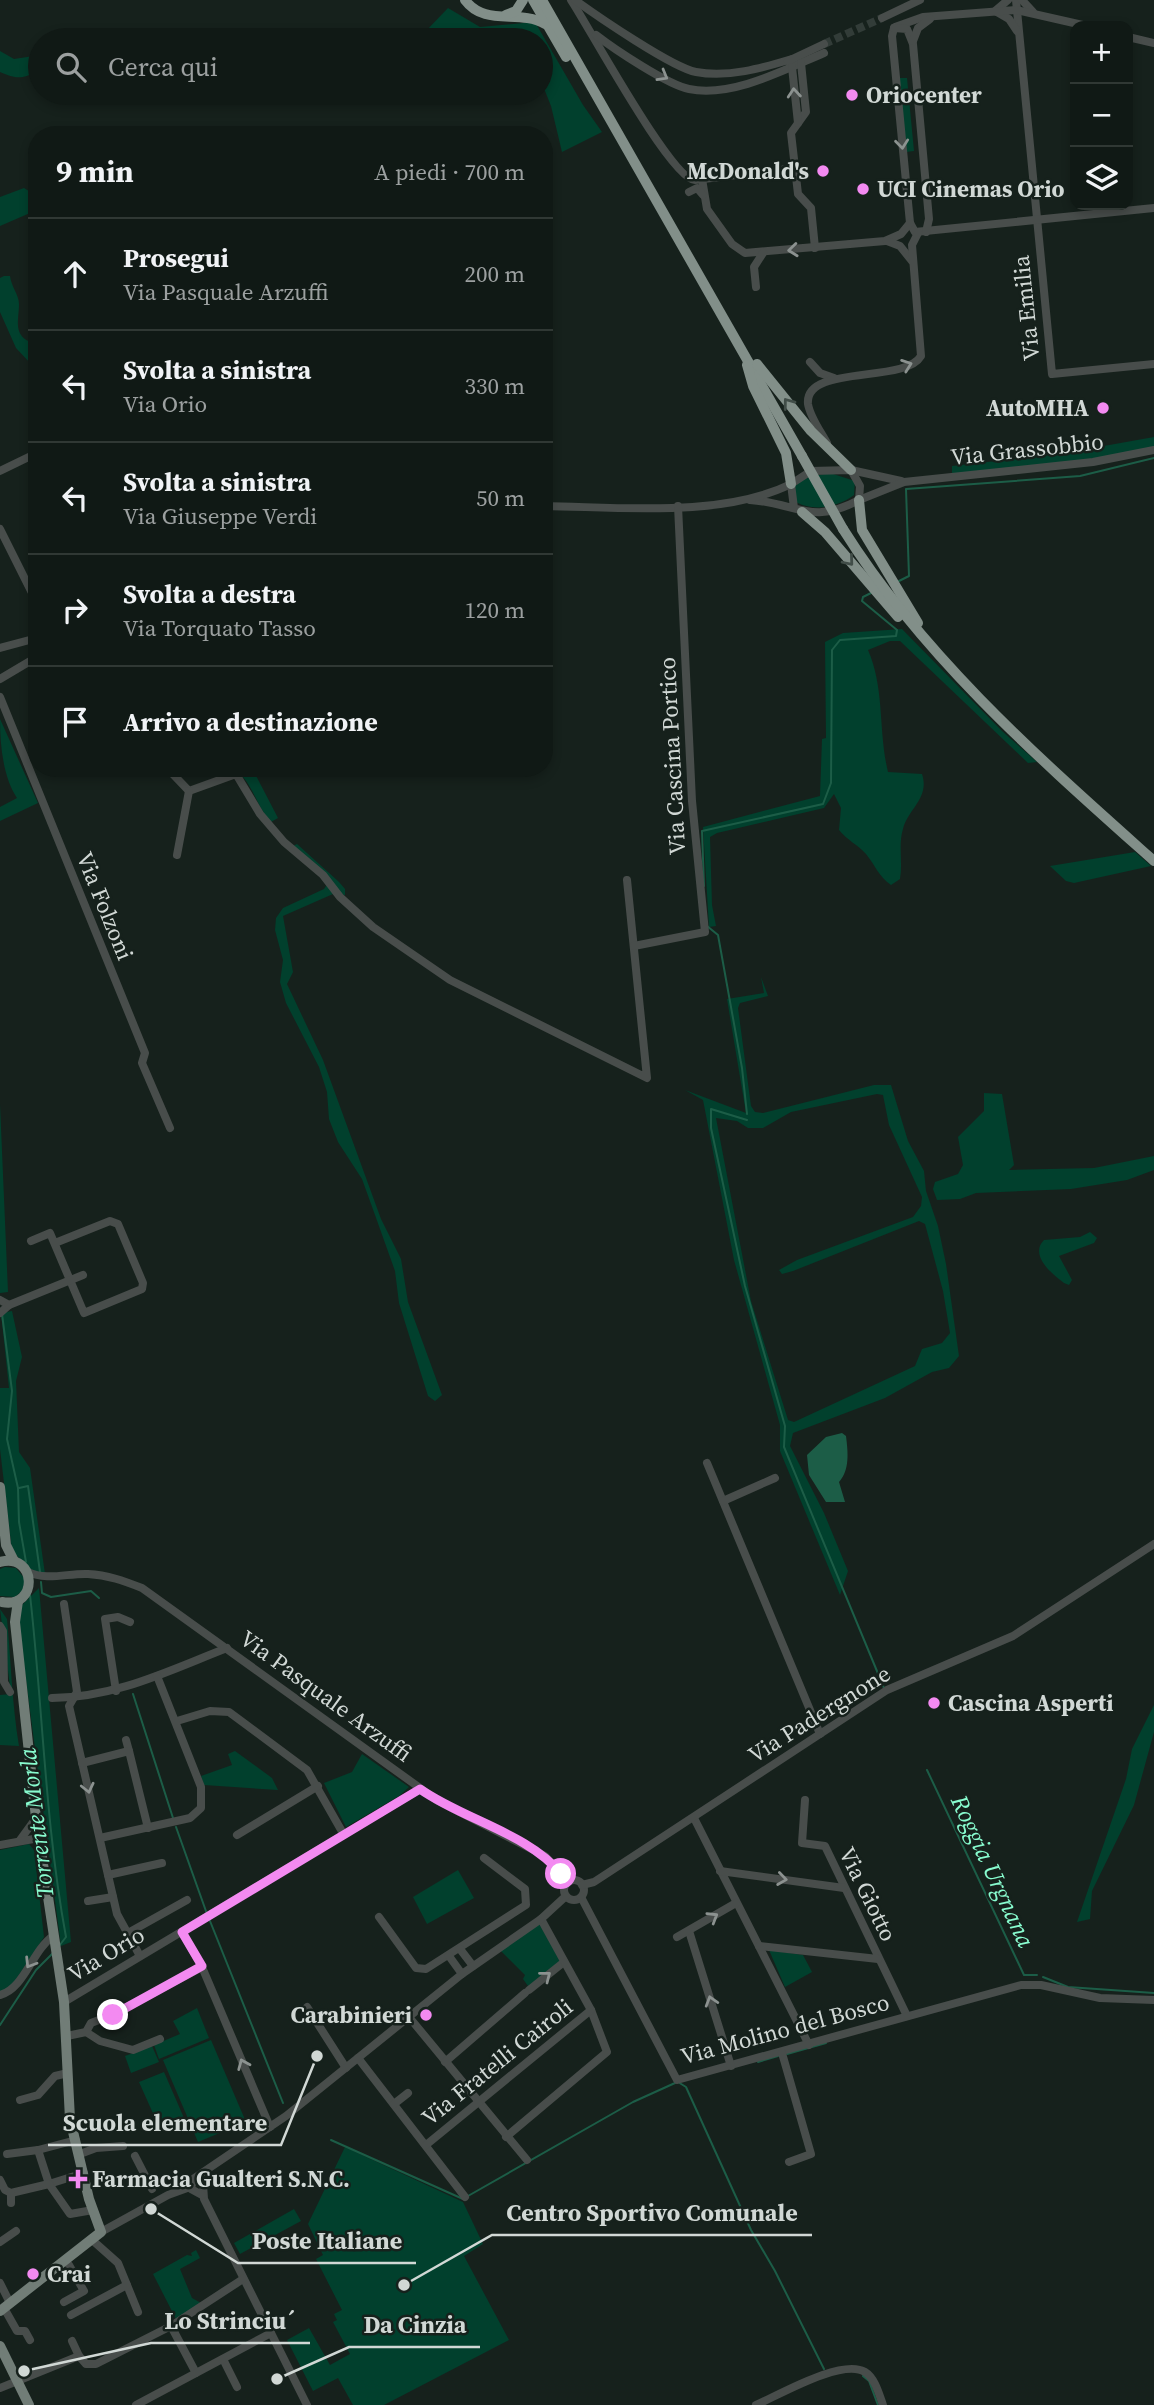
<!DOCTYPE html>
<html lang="it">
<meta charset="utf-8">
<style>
:root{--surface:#101915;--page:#19221e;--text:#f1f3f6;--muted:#9ca0a0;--line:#303834}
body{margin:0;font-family:"Source Serif 4",serif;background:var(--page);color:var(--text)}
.controls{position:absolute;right:21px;top:21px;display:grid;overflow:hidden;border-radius:14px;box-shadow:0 4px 10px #0003}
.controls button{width:63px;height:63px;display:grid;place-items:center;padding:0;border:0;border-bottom:2px solid var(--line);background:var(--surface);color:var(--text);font:35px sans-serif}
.stop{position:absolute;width:21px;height:21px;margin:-16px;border:5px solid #f38af1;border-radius:50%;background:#fff}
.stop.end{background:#f38af1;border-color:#fff;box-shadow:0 2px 7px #0008}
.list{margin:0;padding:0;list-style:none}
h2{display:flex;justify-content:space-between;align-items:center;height:91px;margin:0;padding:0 28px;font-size:30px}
h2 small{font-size:23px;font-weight:400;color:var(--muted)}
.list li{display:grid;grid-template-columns:46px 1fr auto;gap:21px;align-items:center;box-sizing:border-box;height:112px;padding:0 28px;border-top:2px solid var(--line)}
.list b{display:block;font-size:26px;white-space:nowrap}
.list p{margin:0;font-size:23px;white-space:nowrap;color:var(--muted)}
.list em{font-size:23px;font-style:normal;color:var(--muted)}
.icon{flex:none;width:38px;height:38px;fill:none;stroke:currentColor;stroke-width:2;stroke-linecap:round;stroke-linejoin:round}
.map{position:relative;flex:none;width:1154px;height:2405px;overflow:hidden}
.search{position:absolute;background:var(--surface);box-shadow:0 4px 10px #0003;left:28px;top:28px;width:525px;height:77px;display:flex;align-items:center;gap:18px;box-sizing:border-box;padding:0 24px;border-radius:38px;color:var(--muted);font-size:26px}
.panel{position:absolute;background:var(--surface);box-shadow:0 4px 10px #0003;left:28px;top:126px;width:525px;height:651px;border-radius:28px}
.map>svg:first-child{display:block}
</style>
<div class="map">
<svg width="1154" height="2405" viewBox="0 0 1154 2405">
<rect width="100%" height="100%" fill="#16211c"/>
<g fill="#01402d" fill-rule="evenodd">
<polygon points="448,8 480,27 535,22 583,105 602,132 562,152 551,106 541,81 541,40 485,37 326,40 424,33"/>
<path d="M0,51L14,59L40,55V69C24,79 18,80 0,72Z"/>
<polygon points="899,78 907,78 914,151 906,152"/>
<polygon points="24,188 37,196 37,210 0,226 0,197"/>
<path d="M4,276H10C11,286 19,295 19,304C19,320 12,336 33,343L37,363L32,365L16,348L0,312V278Z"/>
<polygon points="1154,437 1154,448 1110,458 952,474 952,466 1059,454"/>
<path d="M830,473L855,481L854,495C837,508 812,512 794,501V487L803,478Z"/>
<path d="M902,629L1002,731L1037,762L1028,763L900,641H890L868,650C885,689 878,730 888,772L922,774C930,798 908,809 903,829C898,845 903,862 900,879L891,885C879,877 875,865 866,854C858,845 847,840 839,830L841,808L834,794L824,808L717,833L710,837L712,905L716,926L709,927L703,827L820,796L822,739L826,738L825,642L843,633Z"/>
<path d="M0,719L38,803L0,821V807L17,798C3,777 0,745 0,719Z"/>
<path d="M227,768H252L278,818L271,822C257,807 254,787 239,773H226Z"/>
<polygon points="297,844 339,882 345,889 345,895 333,894 283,916 293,972 287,984 323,1060 381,1219 401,1259 408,1302 442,1395 435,1401 428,1396 399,1303 395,1271 375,1215 362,1179 338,1142 329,1119 327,1092 319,1067 286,1003 280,982 283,960 275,930 276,918 283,908 324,889 330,880 293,846"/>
<polygon points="1135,852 1151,866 1074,883 1066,881 1050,866"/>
<path d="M761,977L768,996L740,1003L738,1008L751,1106L755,1112L763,1113L874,1085H891L908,1141L924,1171L926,1191L938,1226L946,1264L959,1356L949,1368L932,1372L885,1398L793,1433L790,1446L824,1513L848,1571L840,1595L780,1451V1425L734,1260L703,1100L685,1090L746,1113L727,999L764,993ZM877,1094L883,1095L889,1125L922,1197L921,1206L913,1217L797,1260L779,1270L782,1274L793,1271L919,1221L925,1224L943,1291L950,1333L942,1343L922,1349L915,1366L794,1422L788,1420L751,1301L716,1118L737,1121L748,1128H763L791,1112Z"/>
<polygon points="984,1093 1002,1094 1014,1165 1009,1170 1094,1168 1154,1156 1154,1170 1127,1180 1071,1189 976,1193 960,1199 937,1200 933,1189 935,1182 958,1174 963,1165 958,1137 984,1111"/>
<polygon points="0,1104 8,1292 0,1293"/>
<path d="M1090,1232L1097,1238L1094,1243L1059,1256L1072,1280L1069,1285L1064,1283C1052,1274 1029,1255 1044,1240L1080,1237Z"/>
<polygon points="12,1311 22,1357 16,1381 19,1452 30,1468 45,1574 36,1575 12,1551 0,1449 0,1388 9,1388 1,1313"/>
<polygon points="5,1567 16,1568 25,1579 23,1590 15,1597 0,1596 0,1569"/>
<polygon points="39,1588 71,1942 61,1946 18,1619 21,1606"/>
<path d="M0,1609L7,1619C11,1661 12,1704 19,1746L0,1745V1695L11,1694Z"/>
<polygon points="1154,1705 1154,1732 1134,1805 1092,1891 1090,1919 1077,1922 1126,1779 1132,1749"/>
<polygon points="235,1751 272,1778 278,1790 204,1785 201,1776 232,1765 228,1754"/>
<polygon points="362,1754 409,1787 399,1796 346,1827 324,1783 352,1772"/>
<polygon points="29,1844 34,1850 44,1937 9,1990 0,1992 0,1850"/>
<polygon points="458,1870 474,1898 427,1924 413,1897"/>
<polygon points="539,1923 560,1961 528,1986 523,1979 525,1975 500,1950"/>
<polygon points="769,1950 803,1955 812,1972 785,1987"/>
<polygon points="197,2008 209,2038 159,2059 154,2045 180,2034 173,2021"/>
<polygon points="211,2040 246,2122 198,2142 163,2060"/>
<polygon points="152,2046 159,2062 131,2073 125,2056"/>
<polygon points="164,2072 184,2118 160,2129 139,2082"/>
<polygon points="345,2147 463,2202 483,2244 464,2256 509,2340 384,2405 353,2405 338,2378 313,2391 287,2340 309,2328 330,2365 350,2354 333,2322 337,2320 334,2314 342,2310 316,2259 323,2255 308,2224"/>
<polygon points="294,2209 301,2221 240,2254 234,2243"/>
<polygon points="196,2250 200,2258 180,2269 192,2298 201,2303 176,2319 153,2274 187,2255 192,2256 191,2253"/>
</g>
<path fill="#1c5d47" d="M842,1433L846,1436C848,1452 850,1470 839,1482L845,1502H826L809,1475L807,1455L826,1437Z"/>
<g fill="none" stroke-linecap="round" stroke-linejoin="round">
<g stroke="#1c5d47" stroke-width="2">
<polyline points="899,581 909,576 906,489 1080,476 1154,458"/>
<polyline points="704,886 702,831 823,804 831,783 832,650 840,640 896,636 897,630 862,601 863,597 871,593"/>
<polyline points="707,926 718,935 742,1068 747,1114"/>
<polyline points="747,1120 711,1109 711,1128 745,1286 785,1426 784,1447 884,1688"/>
<polyline points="2,1314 12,1391 7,1439 18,1488 19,1522 26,1562"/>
<polyline points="19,1488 28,1486 40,1572"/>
<polyline points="41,1582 42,1593 51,1597 91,1591 99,1598"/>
<path d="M30,1595C43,1709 45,1824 66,1937L59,1946"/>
<polyline points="133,1694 173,1818"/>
<polyline points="927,1770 1024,1975 1037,1975"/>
<polyline points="176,1827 207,1914"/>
<polyline points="210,1921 283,2103"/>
<polyline points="1043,1977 1068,1987 1154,1993"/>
<polyline points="0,2025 36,1970 53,1953"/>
<polyline points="787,2054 826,2043"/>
<polyline points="758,2062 778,2056"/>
<polyline points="678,2082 686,2087 751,2230 775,2271 824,2369"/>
<polyline points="331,2140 463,2199"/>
<polyline points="468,2196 633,2102 675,2083"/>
<polyline points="863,2376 869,2381 878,2405"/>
</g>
<polyline stroke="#323c38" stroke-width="8" stroke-dasharray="8 4" stroke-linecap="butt" points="824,44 882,18"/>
<g stroke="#484d4b" stroke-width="8">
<path d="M571,0C589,27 672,181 695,180L795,168"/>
<path d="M575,0C597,16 673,68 696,72C728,78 762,68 792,59"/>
<polyline points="1016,0 1052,374 1154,364"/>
<polyline points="1022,0 1033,12"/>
<polyline points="995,11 1008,0"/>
<polyline points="997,12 1009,19 1017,31"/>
<polyline points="882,18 920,0"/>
<polyline points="895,27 923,17 1016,10 1087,26"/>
<polyline points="894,28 892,36 910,223 915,232 1154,208"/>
<polyline points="894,28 907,29 913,44 929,219 926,232"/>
<path d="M596,35C614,49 668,85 689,89C732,98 786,69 824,53"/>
<polyline points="1128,37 1154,43"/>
<polyline points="913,41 918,28 930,19"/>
<polyline points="788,61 824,44"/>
<polyline points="801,63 806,112 791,133 798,194 811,208 815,248"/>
<polyline points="792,67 798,123"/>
<polyline points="702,179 707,209 732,244 745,253 885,241 901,234 910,223"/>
<polyline points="689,192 697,188 703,195"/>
<polyline points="887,241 900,246 912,261"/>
<polyline points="756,287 754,267 763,253"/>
<polyline points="810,362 820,373 834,378"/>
<path d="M827,443C821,432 810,417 808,404C804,364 905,384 921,356L912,245L918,233"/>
<polyline points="851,470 901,481"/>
<polyline points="0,471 37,453"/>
<path d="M750,500C798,503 810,526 859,500L860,486L851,470L811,471L791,484L794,508"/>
<polyline points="859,500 904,482 1093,462 1154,450"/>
<path d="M544,506C620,507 722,518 791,484"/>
<polyline points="0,529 37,603"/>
<polyline points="0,648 37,638"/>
<polyline points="0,679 37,657"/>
<polyline points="0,697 145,1053 142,1063 170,1128"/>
<polyline points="167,768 189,791 236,774 260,814 284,842 323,875 340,897 373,927 450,980 647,1078 627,880"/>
<polyline points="177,855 189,791"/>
<polyline points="634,946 705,932 692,801 678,506"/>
<polyline points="31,1241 50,1233 84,1313 142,1289 143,1283 118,1224 110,1221 55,1243"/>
<polyline points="0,1300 9,1305 0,1313"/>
<polyline points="9,1305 83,1275"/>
<polyline points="707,1463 820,1734"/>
<polyline points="723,1501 775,1478"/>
<path d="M28,1572C47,1581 68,1573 88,1574C108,1575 124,1581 142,1588L438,1801L545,1856L568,1882"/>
<polyline points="64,1604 77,1692 69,1706 117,1914 140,1956"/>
<polyline points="0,1626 3,1631 4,1682 10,1692"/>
<polyline points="116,1691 105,1619 118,1617 130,1622"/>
<path d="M52,1698C115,1698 170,1670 227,1648"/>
<polyline points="177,1721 210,1711 229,1712 307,1770 344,1835"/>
<polyline points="126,1740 129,1751"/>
<polyline points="82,1763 129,1751 148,1828"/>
<polyline points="805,1800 802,1843 825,1846 907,2016"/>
<polyline points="694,1818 809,2045"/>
<polyline points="237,1835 318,1786"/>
<polyline points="100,1838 190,1818 201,1808 201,1787 157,1676"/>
<polyline points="20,1840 36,1818"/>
<polyline points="0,1845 39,1838"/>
<polyline points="720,1871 844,1888"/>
<polyline points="108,1875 162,1863"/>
<circle cx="574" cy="1890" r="10"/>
<polyline points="582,1885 594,1882 887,1690 1013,1636 1154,1544"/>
<polyline points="581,1897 677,2080 1021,1985 1041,1985 1100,1998 1154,2000"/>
<polyline points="88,1901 113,1897"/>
<polyline points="379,1917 416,1968 426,1969 526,1905 525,1889 484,1858"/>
<polyline points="689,1931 731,2066"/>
<polyline points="182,1932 202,1967 270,2127"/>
<polyline points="128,1933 187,1900"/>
<polyline points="677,1937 736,1903"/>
<polyline points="759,1946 878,1959"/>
<polyline points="460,1949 473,1966"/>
<polyline points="449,1956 462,1974"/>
<polyline points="529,1990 564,1962"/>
<path d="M0,1995C24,1989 32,1951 53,1936"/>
<polyline points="64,2002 420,1789"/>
<polyline points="307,2007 346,2068"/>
<polyline points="409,2017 527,2160"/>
<polyline points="86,2032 100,2041 133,2050 160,2039"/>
<polyline points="67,2036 86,2032 91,2023 112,2015 202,1967"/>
<polyline points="782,2053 811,2154 789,2162"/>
<polyline points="358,2058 465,2197"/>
<polyline points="445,2062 525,1993"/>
<polyline points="20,2100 38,2095 55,2076 68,2073"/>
<polyline points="394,2104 408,2093"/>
<polyline points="506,2137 607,2052 591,2010 541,1919"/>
<polyline points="76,2140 38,2150 49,2184 84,2173"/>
<polyline points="426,2145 591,2010"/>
<polyline points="7,2154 38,2150"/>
<polyline points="80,2154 96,2148 123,2146"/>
<polyline points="135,2156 152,2189"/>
<polyline points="197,2178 203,2184 204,2199 307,2405"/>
<polyline points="0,2180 5,2190 11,2193 49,2184 70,2214 93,2210"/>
<polyline points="202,2195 191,2189 193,2179 286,2116 462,1974 541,1919 566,1896"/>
<polyline points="11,2203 11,2193"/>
<polyline points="101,2232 168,2195 190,2187"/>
<polyline points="0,2242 16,2231"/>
<polyline points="0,2283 10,2303"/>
<polyline points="127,2285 138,2312"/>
<polyline points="64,2302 84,2291 69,2265"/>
<polyline points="4,2308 17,2331 25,2331 30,2340"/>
<polyline points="71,2315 127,2285 118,2263 91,2239"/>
<polyline points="171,2326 196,2373"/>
<polyline points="72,2341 79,2356"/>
<polyline points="223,2359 237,2387"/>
<polyline points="0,2388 79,2356 86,2364 96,2364 171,2326 243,2279"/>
<polyline points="136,2405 271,2333"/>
<path d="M756,2405C779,2395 842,2358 865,2372C875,2378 879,2394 883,2405"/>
</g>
<g stroke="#717d77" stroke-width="10">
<polyline points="0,1487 6,1545 14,1561"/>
<path d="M0,1562C37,1552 39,1609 2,1602"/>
<polyline points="0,2311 101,2232 89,2199 70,2119 64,2002 36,1818 15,1622 18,1601"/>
<polyline points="0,2346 29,2405"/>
</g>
<g stroke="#828f89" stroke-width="10">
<path d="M465,0C485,27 519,9 545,24"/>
<polyline points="533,0 566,57"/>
<polyline points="542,0 802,456"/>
<polyline points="506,15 516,11 523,0"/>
<polyline points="757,364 811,431 851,470"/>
<polyline points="747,365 753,386 786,453 791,484"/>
<polyline points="859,500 862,530 918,623"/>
<polyline points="802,512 825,532 898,617"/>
<path d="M843,529C924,658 1041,760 1154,861"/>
</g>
<polyline stroke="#828f89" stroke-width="10" points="802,456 843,529"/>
</g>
<defs><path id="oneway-chevron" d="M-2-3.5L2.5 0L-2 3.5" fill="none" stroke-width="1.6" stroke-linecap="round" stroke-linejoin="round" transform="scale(1.75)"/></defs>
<g stroke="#8c9290">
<use href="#oneway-chevron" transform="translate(663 76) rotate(30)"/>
<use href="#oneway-chevron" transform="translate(794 93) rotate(-95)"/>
<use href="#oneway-chevron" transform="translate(902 144) rotate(84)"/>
<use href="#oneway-chevron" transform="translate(793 250) rotate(174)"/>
<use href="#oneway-chevron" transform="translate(907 365) rotate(-20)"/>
<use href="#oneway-chevron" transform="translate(88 1788) rotate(77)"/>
<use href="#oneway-chevron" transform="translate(782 1879) rotate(8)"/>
<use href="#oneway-chevron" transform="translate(713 1917) rotate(-31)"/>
<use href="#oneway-chevron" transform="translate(30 1963) rotate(122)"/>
<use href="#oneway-chevron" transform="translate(546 1976) rotate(-38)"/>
<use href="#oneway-chevron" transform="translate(711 2001) rotate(-107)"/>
<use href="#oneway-chevron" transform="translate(243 2064) rotate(-113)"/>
</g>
<g stroke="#414d48">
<use href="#oneway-chevron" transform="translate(788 403) rotate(-127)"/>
<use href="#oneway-chevron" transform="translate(849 561) rotate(50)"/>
</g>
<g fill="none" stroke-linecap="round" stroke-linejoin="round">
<path stroke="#f38af1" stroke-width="9" d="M113,2015L202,1966L182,1932L420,1789C462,1819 530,1834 561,1874"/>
</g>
<g fill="#f38af1" stroke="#16211c" stroke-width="2.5">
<circle cx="852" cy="95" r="7"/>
<circle cx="823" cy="171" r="7"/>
<circle cx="863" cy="189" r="7"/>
<circle cx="1103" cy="408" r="7"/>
<circle cx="934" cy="1703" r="7"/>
<circle cx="426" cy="2015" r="7"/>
<path d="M74.5 2168.5h7v7h7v7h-7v7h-7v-7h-7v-7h7z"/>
<circle cx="33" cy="2274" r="7"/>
</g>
<g text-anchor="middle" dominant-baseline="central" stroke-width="5" stroke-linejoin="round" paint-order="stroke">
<g font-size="23" font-weight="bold" fill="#d1d8d5" stroke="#16211c" text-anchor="start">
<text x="866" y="95">Oriocenter</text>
<text x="809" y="171" text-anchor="end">McDonald's</text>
<text x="877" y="189">UCI Cinemas Orio</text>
<text x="1089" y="408" text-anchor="end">AutoMHA</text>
<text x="948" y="1703">Cascina Asperti</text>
<text x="412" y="2015" text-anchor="end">Carabinieri</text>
<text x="92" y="2179">Farmacia Gualteri S.N.C.</text>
<text x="47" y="2274">Crai</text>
</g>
<g font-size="23" fill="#d1d8d5" stroke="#16211c">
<text transform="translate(1026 308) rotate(-96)">Via Emilia</text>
<text transform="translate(1027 449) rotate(-6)">Via Grassobbio</text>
<text transform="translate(672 756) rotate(-93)">Via Cascina Portico</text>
<text transform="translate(105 906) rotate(68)">Via Folzoni</text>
<text transform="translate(326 1696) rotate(36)">Via Pasquale Arzuffi</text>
<text transform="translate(819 1714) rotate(-32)">Via Padergnone</text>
<text transform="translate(868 1894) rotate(64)">Via Giotto</text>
<text transform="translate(106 1954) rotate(-31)">Via Orio</text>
<text transform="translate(785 2029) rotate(-15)">Via Molino del Bosco</text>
<text transform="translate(497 2062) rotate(-39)">Via Fratelli Cairoli</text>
</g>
<g font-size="24" font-style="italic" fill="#88fccf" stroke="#16211c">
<text transform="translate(36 1823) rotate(-97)">Torrente Morla</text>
<text transform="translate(993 1871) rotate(65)">Roggia Urgnana</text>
</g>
</g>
<path fill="none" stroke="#d1d8d5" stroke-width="2.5" d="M317 2056L281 2145H48M404 2285L492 2235H812M151 2209L238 2263H416M24 2371L151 2343H310M277 2379L349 2347H480"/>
<g fill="#d1d8d5" stroke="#16211c" stroke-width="2.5">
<circle cx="317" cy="2056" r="7"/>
<circle cx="404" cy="2285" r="7"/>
<circle cx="151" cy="2209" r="7"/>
<circle cx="24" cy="2371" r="7"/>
<circle cx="277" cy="2379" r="7"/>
</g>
<g font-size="24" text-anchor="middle" font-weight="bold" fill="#d1d8d5" stroke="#16211c" stroke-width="5" stroke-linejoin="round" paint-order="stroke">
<text x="165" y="2131">Scuola elementare</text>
<text x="652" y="2221">Centro Sportivo Comunale</text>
<text x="327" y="2249">Poste Italiane</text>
<text x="230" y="2329">Lo Strinciu´</text>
<text x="415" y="2333">Da Cinzia</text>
</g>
</svg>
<div class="controls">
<button>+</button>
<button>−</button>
<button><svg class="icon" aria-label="layers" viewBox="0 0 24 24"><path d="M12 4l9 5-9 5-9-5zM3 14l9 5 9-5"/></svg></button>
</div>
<div class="stop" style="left:561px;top:1874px"></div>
<div class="stop end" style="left:113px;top:2015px"></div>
<div class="search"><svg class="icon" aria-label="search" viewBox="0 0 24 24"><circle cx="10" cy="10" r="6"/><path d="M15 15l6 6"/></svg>Cerca qui</div>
<section class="panel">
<h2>9 min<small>A piedi · 700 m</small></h2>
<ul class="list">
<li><svg class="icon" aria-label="ahead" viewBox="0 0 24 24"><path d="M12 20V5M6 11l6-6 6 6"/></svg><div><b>Prosegui</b><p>Via Pasquale Arzuffi</p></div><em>200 m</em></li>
<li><svg class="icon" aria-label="left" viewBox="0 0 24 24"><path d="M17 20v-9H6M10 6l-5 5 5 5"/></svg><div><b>Svolta a sinistra</b><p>Via Orio</p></div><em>330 m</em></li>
<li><svg class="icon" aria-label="left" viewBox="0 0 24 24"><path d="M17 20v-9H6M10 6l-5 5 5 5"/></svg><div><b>Svolta a sinistra</b><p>Via Giuseppe Verdi</p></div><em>50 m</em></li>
<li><svg class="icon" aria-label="right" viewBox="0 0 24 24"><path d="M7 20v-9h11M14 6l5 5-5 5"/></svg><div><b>Svolta a destra</b><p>Via Torquato Tasso</p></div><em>120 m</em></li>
<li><svg class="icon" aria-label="arrive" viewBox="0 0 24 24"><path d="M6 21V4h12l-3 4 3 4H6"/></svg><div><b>Arrivo a destinazione</b></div></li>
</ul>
</section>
</div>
